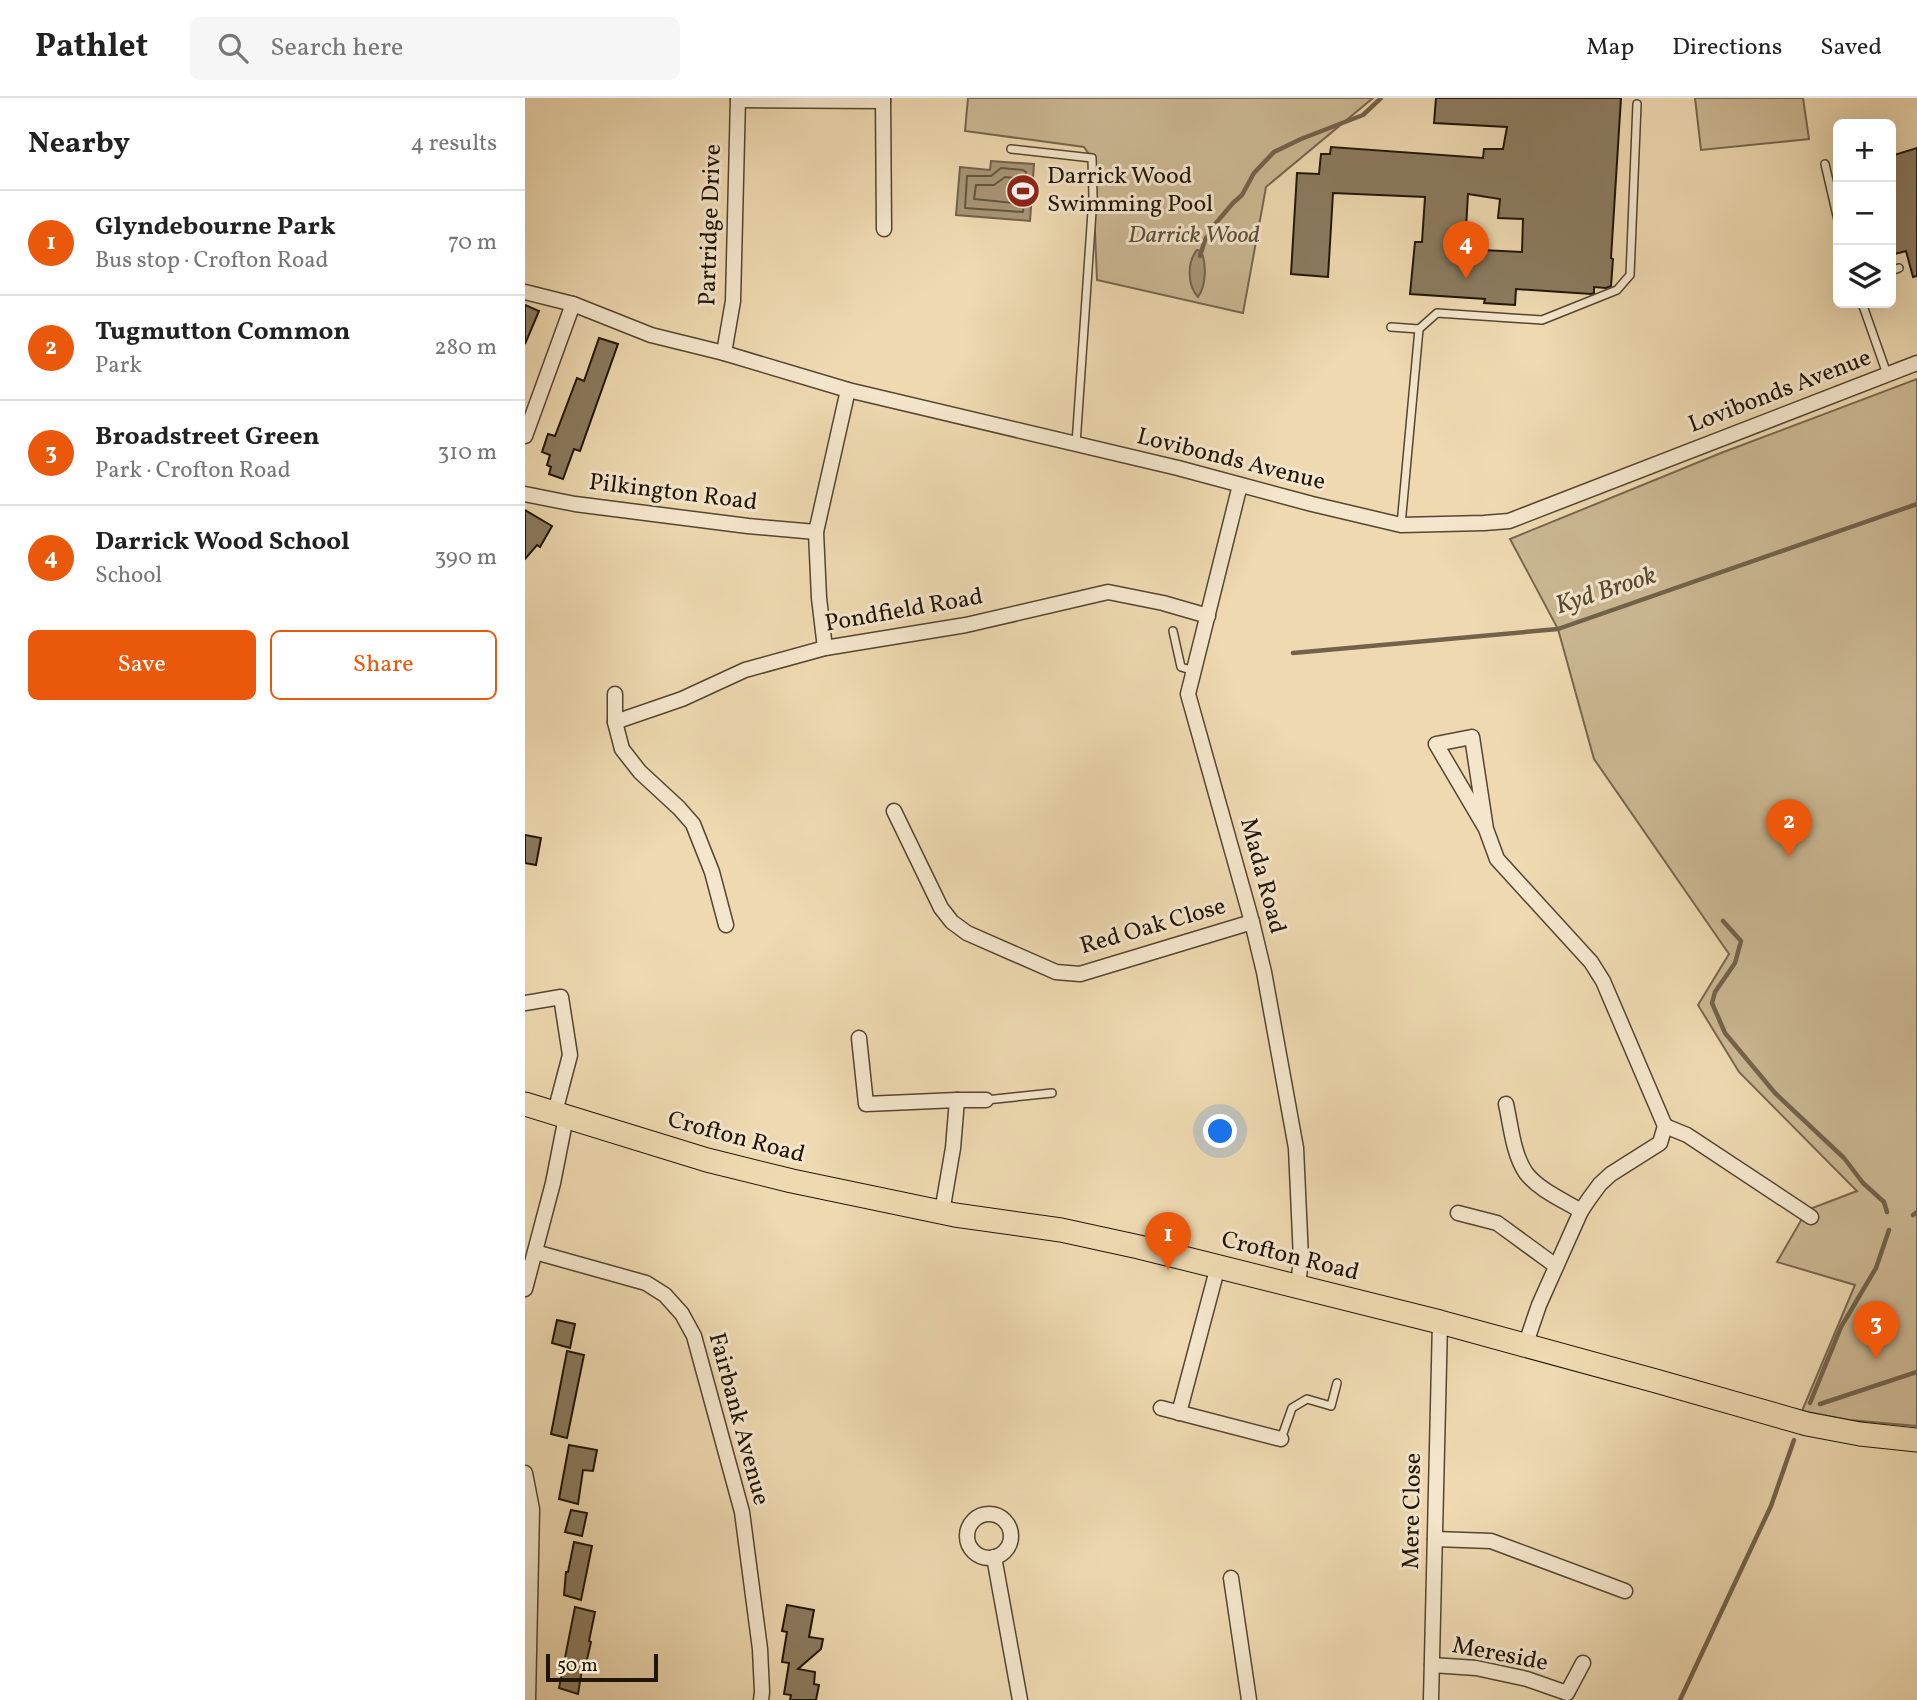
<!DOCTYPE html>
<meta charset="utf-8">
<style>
:root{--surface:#fff;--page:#f6f6f6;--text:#222;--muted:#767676;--line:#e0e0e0;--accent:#ea580c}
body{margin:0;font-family:Vollkorn,serif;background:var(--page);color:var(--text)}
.controls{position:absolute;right:21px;top:21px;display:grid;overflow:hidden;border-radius:10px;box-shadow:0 7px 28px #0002}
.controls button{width:63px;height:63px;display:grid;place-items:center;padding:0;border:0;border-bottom:2px solid var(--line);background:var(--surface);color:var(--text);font:35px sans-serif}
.scale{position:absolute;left:21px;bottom:18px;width:112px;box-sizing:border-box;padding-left:7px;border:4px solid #201508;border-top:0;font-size:19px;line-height:24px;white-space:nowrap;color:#201508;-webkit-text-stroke:5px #f4e6cc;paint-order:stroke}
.you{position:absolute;left:696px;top:1034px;width:24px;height:24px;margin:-18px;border:5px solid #fff;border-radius:50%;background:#1a73e8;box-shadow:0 0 0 10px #1a73e833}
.badge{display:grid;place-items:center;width:46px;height:46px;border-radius:50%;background:var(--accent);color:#fff;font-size:23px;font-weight:700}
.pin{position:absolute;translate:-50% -58px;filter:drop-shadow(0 2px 4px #0008)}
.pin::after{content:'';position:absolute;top:37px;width:24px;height:21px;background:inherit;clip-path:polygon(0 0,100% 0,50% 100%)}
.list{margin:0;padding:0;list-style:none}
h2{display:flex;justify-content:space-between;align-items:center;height:91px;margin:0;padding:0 28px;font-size:30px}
h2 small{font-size:23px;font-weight:400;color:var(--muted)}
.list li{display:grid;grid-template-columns:46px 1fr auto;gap:21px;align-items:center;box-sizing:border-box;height:105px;padding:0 28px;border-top:2px solid var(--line)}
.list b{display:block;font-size:26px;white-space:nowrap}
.list p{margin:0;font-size:23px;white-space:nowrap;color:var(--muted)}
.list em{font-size:23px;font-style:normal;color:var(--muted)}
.actions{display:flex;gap:14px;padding:21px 28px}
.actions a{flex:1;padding:16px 0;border:2px solid var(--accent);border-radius:10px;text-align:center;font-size:24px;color:var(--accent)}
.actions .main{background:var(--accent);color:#fff}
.icon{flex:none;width:38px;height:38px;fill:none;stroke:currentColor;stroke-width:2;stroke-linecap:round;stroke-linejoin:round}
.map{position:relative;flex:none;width:1392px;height:1602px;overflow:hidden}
header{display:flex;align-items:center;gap:42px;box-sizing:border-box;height:98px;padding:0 35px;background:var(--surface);border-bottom:2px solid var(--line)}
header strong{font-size:33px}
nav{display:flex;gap:38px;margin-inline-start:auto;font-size:24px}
.search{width:490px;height:63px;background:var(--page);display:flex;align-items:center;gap:18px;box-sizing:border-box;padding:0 24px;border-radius:10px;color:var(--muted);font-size:26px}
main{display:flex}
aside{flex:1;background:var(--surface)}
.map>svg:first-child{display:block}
</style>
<header>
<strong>Pathlet</strong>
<div class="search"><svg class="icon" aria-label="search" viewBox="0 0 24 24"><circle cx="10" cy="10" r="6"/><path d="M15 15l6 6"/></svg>Search here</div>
<nav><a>Map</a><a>Directions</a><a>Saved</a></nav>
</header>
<main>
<aside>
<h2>Nearby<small>4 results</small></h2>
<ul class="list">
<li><span class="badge">1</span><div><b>Glyndebourne Park</b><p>Bus stop · Crofton Road</p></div><em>70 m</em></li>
<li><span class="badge">2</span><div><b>Tugmutton Common</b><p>Park</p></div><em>280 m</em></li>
<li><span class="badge">3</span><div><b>Broadstreet Green</b><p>Park · Crofton Road</p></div><em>310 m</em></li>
<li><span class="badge">4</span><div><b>Darrick Wood School</b><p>School</p></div><em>390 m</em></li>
</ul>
<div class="actions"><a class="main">Save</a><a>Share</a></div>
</aside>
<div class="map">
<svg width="1392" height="1602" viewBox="0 0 1392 1602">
<rect width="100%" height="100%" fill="#eed9b0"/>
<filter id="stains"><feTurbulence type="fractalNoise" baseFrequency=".00286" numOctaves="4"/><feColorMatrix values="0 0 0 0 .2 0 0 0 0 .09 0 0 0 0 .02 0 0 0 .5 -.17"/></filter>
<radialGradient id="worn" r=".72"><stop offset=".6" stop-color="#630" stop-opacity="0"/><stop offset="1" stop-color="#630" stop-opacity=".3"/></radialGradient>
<g fill="#cbb893" stroke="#76664e" stroke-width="2">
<polygon points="443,0 848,0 741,89 718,215 572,182 567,61 559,49 440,33"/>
<polygon points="1170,0 1278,0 1284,41 1176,52"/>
<polygon points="1392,281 1392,1328 1324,1322 1277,1313 1330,1187 1252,1164 1282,1112 1332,1093 1214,974 1173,907 1204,856 1069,661 1033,531 985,441 1196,355"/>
</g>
<g fill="#a89677" stroke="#72624b" stroke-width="2">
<polygon points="466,63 509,66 505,123 431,117 435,69 465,72"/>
<path d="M672,152L676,153C682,166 681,188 673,199C662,187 662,164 672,152Z"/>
</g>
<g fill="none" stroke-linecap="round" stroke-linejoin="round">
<g stroke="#645640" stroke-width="2">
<polygon points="476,70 498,72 501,74 498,114 440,110 442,78 466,78"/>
<polygon points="480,79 489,80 492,82 489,105 449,101 451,87 469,87"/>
</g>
<g stroke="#72624b" stroke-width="4.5">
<polyline points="675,158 680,142 691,125 708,105 717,97 729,75 749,54 776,41 838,17 856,0"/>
<polyline points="768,555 1033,531 1392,406"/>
<polyline points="1198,823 1216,843 1210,865 1190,894 1187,905 1200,935 1250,995 1319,1060 1338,1085 1359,1104 1362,1114"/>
<polyline points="1388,1117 1392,1114"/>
<polyline points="1285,1305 1316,1229 1351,1170 1364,1132"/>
<polyline points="1295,1306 1392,1274"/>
<polyline points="1155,1602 1246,1408 1269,1342"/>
</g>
</g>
<g fill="#8b7b5f" stroke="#201508" stroke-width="2" fill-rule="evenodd">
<path d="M911,0H1096L1086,160L1088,161L1086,188L1081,190L1069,189V195L1066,196L991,191L990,207L959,205L960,201L885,196L890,144H897L900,99L808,95L803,179L766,176L772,75L794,76L796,56H805L806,49L958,60L959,51H978L982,29L909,25ZM943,96L975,101L973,120L998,121L997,154L957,152L940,147Z"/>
<polygon points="1392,50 1392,178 1388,179 1381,153 1366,157 1366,58"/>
<polygon points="0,207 14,213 0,246"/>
<polygon points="74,240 93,246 55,353 49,351 38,381 24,376 26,369 22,367 25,357 17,354 23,336 30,338 52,280 59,283"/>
<polygon points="0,412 27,428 15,449 12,447 0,461"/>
<polygon points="0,737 16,740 11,767 0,765"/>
<polygon points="32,1222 50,1226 45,1250 27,1245"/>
<polygon points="42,1253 59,1257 42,1340 26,1336"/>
<polygon points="44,1347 72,1352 68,1373 58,1372 53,1406 34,1401"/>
<polygon points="46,1412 62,1415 57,1438 40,1434"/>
<polygon points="49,1444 67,1448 56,1502 39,1497 41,1474 43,1474"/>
<polygon points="262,1507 289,1512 284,1539 298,1541 296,1551 273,1571 290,1574 289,1586 294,1587 291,1602 265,1602 266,1597 259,1596 264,1565 257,1564 262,1534 257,1533"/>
<polygon points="50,1509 70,1514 64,1543 66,1544 61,1566 58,1565 53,1596 34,1590"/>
</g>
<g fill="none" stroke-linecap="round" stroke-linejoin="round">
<g stroke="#544632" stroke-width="10">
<g id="lane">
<polyline points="486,51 567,60 568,99 551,346"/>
<polyline points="1300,66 1313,122"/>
<polyline points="1366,173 1374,170"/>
<polyline points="1337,205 1362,276"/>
<polyline points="866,229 894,231"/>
<polyline points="876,427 894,231 912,215 1017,222 1092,192 1105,177 1112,6"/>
<polyline points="648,533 656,569 669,573"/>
<polyline points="461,1002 527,995"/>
<polyline points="756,1341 767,1310 782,1301 806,1308 812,1285"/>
</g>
</g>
<g stroke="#544632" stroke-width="17">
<g id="street">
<polyline points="358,0 359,131"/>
<polyline points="213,2 358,3"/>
<polyline points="0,194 48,206 126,237 199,255 323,292 653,370 787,406 876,427 959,425 984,423 1392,265"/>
<polyline points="199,255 208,203 213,0"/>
<polyline points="0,338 48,206"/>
<polyline points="715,387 663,596 727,824 739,874 771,1050 776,1161 773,1188"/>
<polyline points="0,396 50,406 223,428 291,434"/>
<polyline points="300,550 294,500 291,434 323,292"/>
<polyline points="90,596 90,624 97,651 115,674 154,710 168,726 187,774 201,827"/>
<polyline points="90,624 157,601 220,572 300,550 441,527 583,494 638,505 683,518"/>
<polyline points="369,713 416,810 427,824 442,835 531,874 555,876 727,824"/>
<polyline points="961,731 947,639 911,646 961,731 972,761 1066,864 1078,883 1140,1028"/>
<polyline points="0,905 36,899 45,957 30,1014"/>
<polyline points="334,940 341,1006 432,1002"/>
<path d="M981,1006C986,1028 988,1056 1001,1075C1014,1092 1038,1102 1056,1113"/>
<polyline points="1140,1028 1162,1037 1286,1119"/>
<polyline points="417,1114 428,1050 432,1002 461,1002"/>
<polyline points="933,1115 972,1125 1031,1168"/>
<polyline points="10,1154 121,1185 140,1197 157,1216 169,1238 217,1414 235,1551 237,1594 236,1602"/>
<polyline points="0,1191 28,1085 41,1019"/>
<polyline points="1000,1248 1014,1207 1056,1113 1064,1101 1075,1086 1086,1076 1135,1045 1140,1028"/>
<polyline points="636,1310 756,1341"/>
<polyline points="654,1315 693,1168"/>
<polyline points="0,1375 7,1411 3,1602"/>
<circle cx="464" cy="1438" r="22"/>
<polyline points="910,1441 966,1443 1100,1493"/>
<polyline points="469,1459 495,1602"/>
<polyline points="706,1480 724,1602"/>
<polyline points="907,1567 951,1570 1002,1581 1042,1595 1058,1565"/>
<polyline points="906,1602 915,1224"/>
</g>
</g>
<g stroke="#201508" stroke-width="25">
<polyline id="primary" points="0,1006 182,1062 267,1083 430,1117 536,1132 614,1149 915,1224 1131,1283 1282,1326 1335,1336 1392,1342"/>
</g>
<use href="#lane" stroke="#f4e6cc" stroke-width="7"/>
<use href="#street" stroke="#f4e6cc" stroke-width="14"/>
<use href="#primary" stroke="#eed9b0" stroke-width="23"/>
</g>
<defs>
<g id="stadium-disc" transform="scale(1.75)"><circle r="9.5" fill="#8f2418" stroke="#f4e6cc"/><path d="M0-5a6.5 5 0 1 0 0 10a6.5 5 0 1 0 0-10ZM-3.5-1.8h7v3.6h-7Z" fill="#fff"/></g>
</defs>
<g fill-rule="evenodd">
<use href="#stadium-disc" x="498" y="93"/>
</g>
<g text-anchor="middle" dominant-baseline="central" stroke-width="6" stroke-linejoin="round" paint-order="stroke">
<g font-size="24" fill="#201508" stroke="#f4e6cc" text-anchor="start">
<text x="522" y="79">Darrick Wood<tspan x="522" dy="28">Swimming Pool</tspan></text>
</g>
<g font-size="24" fill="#201508" stroke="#f4e6cc">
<text transform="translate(186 127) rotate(-88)">Partridge Drive</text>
<text transform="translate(1255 294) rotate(-21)">Lovibonds Avenue</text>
<text transform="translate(706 362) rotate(14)">Lovibonds Avenue</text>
<text transform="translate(148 395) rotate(7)">Pilkington Road</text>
<text transform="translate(379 513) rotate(-10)">Pondfield Road</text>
<text transform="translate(737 778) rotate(75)">Mada Road</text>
<text transform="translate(628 829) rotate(-16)">Red Oak Close</text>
<text transform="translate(211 1040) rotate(15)">Crofton Road</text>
<text transform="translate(765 1159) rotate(14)">Crofton Road</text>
<text transform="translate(213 1321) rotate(75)">Fairbank Avenue</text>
<text transform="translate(888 1413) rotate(-89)">Mere Close</text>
<text transform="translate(975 1557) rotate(11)">Mereside</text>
</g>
<g font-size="24" font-style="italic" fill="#5c4e39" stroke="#f4e6cc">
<text x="669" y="138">Darrick Wood</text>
</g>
<g font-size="26" font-style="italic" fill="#564934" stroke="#f4e6cc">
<text transform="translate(1081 493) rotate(-18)">Kyd Brook</text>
</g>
</g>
<rect width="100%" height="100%" filter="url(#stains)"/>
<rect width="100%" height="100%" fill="url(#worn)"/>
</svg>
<div class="controls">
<button>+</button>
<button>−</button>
<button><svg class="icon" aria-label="layers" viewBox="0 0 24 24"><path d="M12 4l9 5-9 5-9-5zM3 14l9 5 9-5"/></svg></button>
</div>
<div class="scale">50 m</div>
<div class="you"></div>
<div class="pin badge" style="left:643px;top:1172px">1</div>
<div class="pin badge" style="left:1264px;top:759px">2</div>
<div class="pin badge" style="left:1351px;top:1261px">3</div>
<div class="pin badge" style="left:941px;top:181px">4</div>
</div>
</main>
